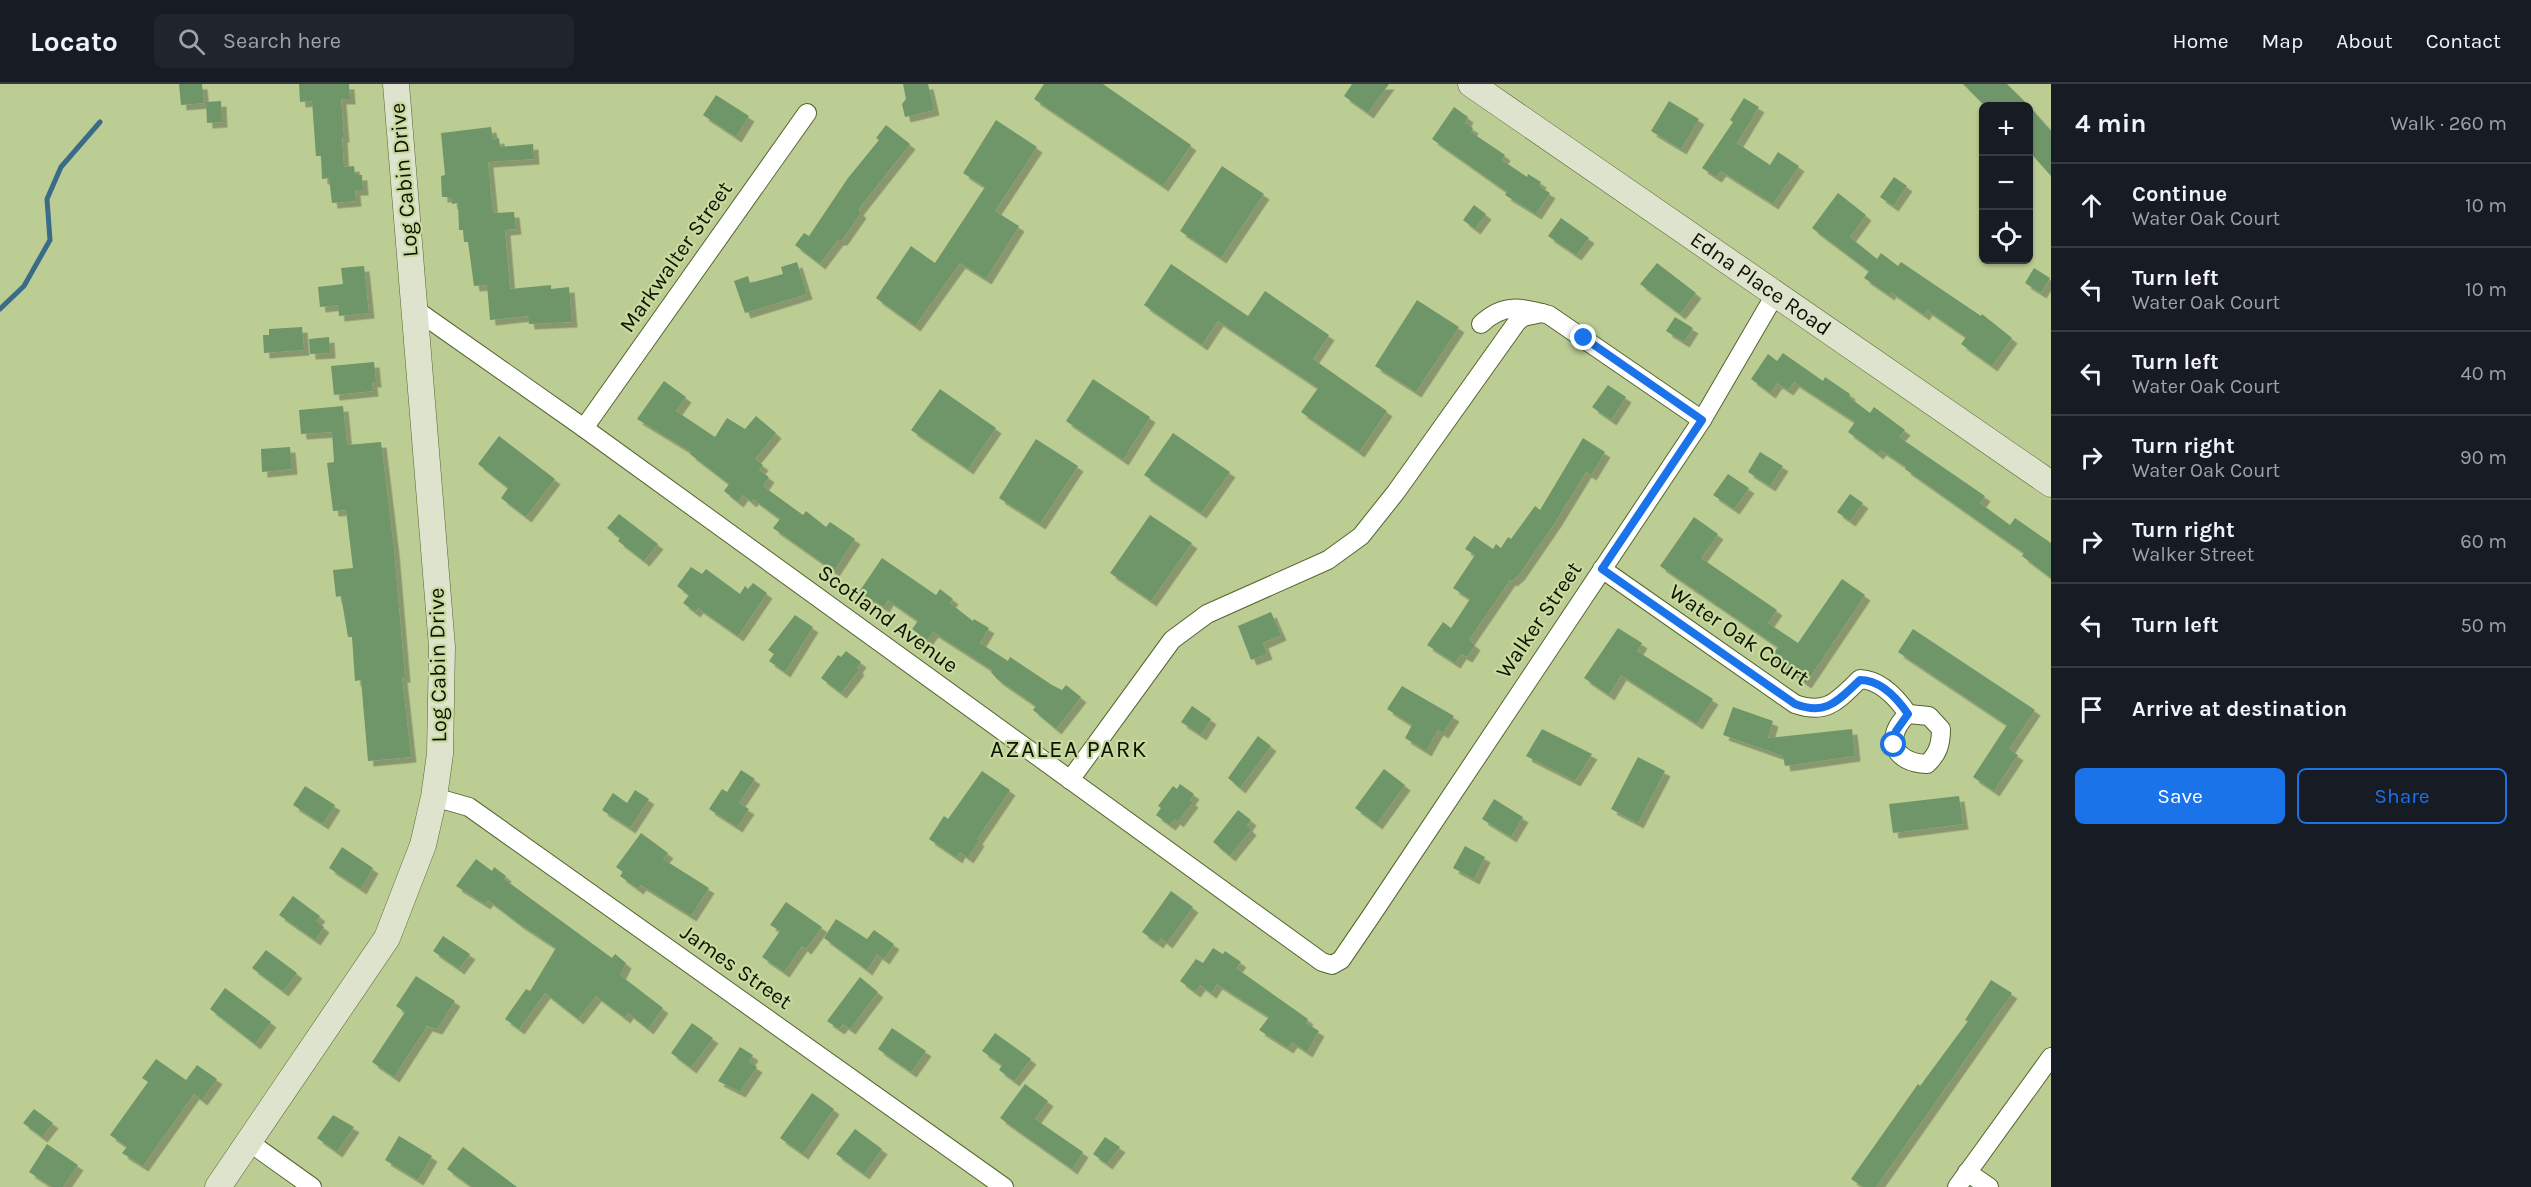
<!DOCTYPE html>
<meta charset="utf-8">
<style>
:root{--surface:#171b24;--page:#20242c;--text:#f1f3f6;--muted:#9ea1a6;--line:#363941;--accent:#1a73e8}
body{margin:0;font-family:Karla,sans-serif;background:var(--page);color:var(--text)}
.controls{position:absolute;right:18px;top:18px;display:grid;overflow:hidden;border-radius:9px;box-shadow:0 2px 4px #0004}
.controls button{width:54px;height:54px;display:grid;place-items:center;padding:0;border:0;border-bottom:2px solid var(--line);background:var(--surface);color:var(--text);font:30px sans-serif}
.stop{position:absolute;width:18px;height:18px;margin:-14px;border:4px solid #1a73e8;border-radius:50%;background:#fff}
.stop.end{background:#1a73e8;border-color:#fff;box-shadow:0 2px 6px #0008}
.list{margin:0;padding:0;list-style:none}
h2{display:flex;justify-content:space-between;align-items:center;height:78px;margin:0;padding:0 24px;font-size:26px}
h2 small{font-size:20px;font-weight:400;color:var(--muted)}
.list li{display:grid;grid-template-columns:39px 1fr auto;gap:18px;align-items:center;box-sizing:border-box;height:84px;padding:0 24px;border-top:2px solid var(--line)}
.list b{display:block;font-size:22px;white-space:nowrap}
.list p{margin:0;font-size:20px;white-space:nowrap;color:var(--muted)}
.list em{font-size:20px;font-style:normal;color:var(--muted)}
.actions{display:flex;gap:12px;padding:18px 24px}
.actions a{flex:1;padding:14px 0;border:2px solid var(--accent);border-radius:9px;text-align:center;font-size:21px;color:var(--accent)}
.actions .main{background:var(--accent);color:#fff}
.icon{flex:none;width:33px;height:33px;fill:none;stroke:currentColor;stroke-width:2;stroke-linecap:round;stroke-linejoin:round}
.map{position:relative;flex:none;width:2051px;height:1103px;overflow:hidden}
header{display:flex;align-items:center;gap:36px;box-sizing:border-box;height:84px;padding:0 30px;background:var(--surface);border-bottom:2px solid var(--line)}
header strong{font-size:28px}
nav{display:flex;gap:33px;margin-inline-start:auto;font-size:21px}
.search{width:420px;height:54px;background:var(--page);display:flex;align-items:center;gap:15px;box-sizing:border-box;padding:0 21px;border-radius:9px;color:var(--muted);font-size:22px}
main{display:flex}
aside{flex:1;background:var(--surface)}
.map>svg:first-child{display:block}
</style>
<header>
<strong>Locato</strong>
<div class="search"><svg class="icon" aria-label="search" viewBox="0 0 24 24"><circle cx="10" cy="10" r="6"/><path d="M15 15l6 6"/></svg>Search here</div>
<nav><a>Home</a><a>Map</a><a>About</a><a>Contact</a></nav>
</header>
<main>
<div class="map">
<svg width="2051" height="1103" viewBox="0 0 2051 1103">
<defs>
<filter id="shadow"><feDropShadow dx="5.5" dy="5.5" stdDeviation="0" flood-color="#0004"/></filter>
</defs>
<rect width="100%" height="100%" fill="#bccd94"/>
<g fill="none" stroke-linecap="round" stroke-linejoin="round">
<polyline stroke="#3a6c89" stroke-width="5" points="0,225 24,202 50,156 47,115 61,83 100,38"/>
</g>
<g fill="#6e9669" filter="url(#shadow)">
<polygon points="179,0 202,0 204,19 181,21"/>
<polygon points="299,0 349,0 350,15 341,15 344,53 342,53 344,83 354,82 355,91 362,91 363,106 355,106 356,117 332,119 329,94 322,95 321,72 316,72 312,17 300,18"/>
<polygon points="903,0 928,0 934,26 905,33 902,20 906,15"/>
<polygon points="1044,0 1103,0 1191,61 1163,102 1034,15"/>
<polygon points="1352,0 1389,0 1368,29 1344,12"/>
<polygon points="1963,0 2007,0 2028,21 2051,47 2051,92 2028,66 2028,22 1985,22"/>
<polygon points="716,11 749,32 736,53 703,31"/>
<polygon points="1744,14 1759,23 1737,59 1770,81 1778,68 1799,82 1773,120 1721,87 1716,93 1702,84 1733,38 1730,36"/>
<polygon points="221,17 222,38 207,39 206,18"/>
<polygon points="1669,17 1699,35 1681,65 1651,47"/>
<polygon points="1454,23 1468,33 1465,39 1473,44 1471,48 1505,71 1502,76 1527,93 1528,90 1541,98 1539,102 1550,109 1536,130 1505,111 1507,108 1432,55"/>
<polygon points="996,36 1037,63 995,127 1019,142 986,195 960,179 915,242 876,214 911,162 935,179 985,103 963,89"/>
<polygon points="886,41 910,60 858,126 861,129 842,156 838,156 820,180 795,161 804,149 809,152 848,94 879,56 876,54"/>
<polygon points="491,43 493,55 499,54 500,63 533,60 534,75 488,78 493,129 514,128 516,145 505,146 510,205 551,201 551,205 569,203 572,238 529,240 528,232 490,236 487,201 474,202 468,158 464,158 463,146 459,146 458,119 452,120 451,113 442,113 441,92 445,91 441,49"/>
<polygon points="1222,82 1264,110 1221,174 1180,147"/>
<polygon points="1894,93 1907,102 1893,122 1880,113"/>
<polygon points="1838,109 1866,131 1850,153 1877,175 1881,169 1898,182 1901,178 1981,232 1982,230 2012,254 1992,282 1961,260 1966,253 1927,226 1924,231 1891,208 1889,211 1864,194 1869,187 1812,144"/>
<polygon points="1474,121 1486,130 1475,145 1463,136"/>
<polygon points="1561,134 1589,154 1576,171 1548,152"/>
<polygon points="797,178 807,210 745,229 734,197 748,192 750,199 783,190 781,183"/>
<polygon points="1657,179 1696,209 1680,230 1640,200"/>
<polygon points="1171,180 1248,232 1265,207 1329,251 1313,275 1387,327 1359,368 1301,328 1318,304 1218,237 1202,261 1144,221"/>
<polygon points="364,182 369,229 339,232 338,221 320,223 318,203 343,200 341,184"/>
<polygon points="2034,184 2050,194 2041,209 2025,199"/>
<polygon points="1417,216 1459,243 1416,308 1375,282"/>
<polygon points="1675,233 1693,244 1684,258 1666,247"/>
<polygon points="302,243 304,266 264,269 263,251 269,251 269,245"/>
<polygon points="329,253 330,269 310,270 309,255"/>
<polygon points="1783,269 1823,297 1825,293 1850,310 1849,313 1870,329 1874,323 1905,346 1899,353 1985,412 1980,419 2010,441 2015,434 2051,459 2051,494 2022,472 2024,469 1905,385 1906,383 1881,366 1878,370 1848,348 1855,338 1794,298 1788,306 1777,299 1770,309 1751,295 1768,270 1777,277"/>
<polygon points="374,278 376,298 372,298 373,307 334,311 331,282"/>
<polygon points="1093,295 1150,333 1123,376 1066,337"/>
<polygon points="664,297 686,313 676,327 715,353 727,334 745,345 756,332 776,349 755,375 763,381 759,386 769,393 763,402 803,431 806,427 826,443 830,438 855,455 834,487 773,444 780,435 753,415 751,418 743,411 738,418 724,407 729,400 690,370 691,368 637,335"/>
<polygon points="1608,301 1626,313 1611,336 1592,323"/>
<polygon points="940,305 996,344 968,385 911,346"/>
<polygon points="343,322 347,361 381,358 394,465 405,593 402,593 411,673 368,677 361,596 355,597 352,553 348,553 341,512 336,513 333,486 353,484 346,426 333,427 327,379 334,378 332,348 301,350 299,326"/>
<polygon points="1173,349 1230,388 1201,429 1144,391"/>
<polygon points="499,352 555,395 526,433 501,414 508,404 478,380"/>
<polygon points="1583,354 1605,368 1591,391 1586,388 1556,437 1519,491 1512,497 1510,496 1469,556 1475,561 1467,573 1461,570 1455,579 1427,561 1443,538 1451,544 1470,515 1453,504 1475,471 1465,465 1474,452 1493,465 1496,460 1501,464 1508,453 1511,455 1535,422 1540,426"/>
<polygon points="1036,355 1078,382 1040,440 999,414"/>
<polygon points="290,363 292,385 262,388 261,365"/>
<polygon points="1760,368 1783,382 1770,402 1748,388"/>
<polygon points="1728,390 1749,404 1734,425 1713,411"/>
<polygon points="1850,410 1863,419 1850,437 1837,428"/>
<polygon points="619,430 658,460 644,477 618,457 620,454 607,444"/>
<polygon points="1150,431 1192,459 1151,517 1110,489"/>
<polygon points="1694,433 1718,450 1701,474 1777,526 1768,539 1798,559 1842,495 1865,511 1806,599 1770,574 1778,563 1660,482"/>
<polygon points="882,474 936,511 940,505 953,515 950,519 973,537 974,535 989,544 980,559 1008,577 1010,573 1052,601 1062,606 1066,601 1081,613 1056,645 1033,626 1036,622 997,595 991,588 992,586 933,548 927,556 912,545 918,537 888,516 884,523 859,508"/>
<polygon points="691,483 702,490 706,485 740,510 745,502 748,505 753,499 767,509 738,552 698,524 695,528 683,519 689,511 677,502"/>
<polygon points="1271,528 1281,551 1263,559 1267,570 1251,576 1238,542"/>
<polygon points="795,531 813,543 785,588 769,577 774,570 768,566"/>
<polygon points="1618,544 1642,559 1637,567 1713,615 1697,640 1621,591 1609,611 1584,594"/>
<polygon points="1913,545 2035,626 2009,665 2018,671 1994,707 1973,693 2007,641 1898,568"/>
<polygon points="846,567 861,578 857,584 859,586 841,609 821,594 838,571 841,573"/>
<polygon points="1402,602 1454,632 1443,649 1438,646 1426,667 1405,654 1412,641 1387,625"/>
<polygon points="1192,622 1211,635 1201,651 1181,638"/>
<polygon points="1733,623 1773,637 1768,654 1852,645 1855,672 1785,682 1783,672 1723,651"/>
<polygon points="1542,645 1592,670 1575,697 1526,672"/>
<polygon points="1258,652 1271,662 1240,704 1228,694"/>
<polygon points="1638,673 1665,687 1638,739 1611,725"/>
<polygon points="1384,685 1405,701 1377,740 1355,724"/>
<polygon points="741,686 755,695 739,719 749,725 737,743 709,725 722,705 727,708"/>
<polygon points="982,687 1010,706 977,755 979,757 968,774 960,768 957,774 929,755 944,732 948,735"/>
<polygon points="1180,700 1194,710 1190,716 1193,718 1178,738 1175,735 1170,741 1156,731 1161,724 1158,722 1173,702 1177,705"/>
<polygon points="305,702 335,721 323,740 293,721"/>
<polygon points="635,706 649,715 630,744 602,726 613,709 627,719"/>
<polygon points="1959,712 1963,740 1893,749 1889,720"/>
<polygon points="1494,715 1523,733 1511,753 1482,735"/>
<polygon points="1238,726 1251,736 1247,742 1251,746 1230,772 1213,758"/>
<polygon points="641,749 668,769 663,775 709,804 691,832 641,801 638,805 620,792 623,788 616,783"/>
<polygon points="1465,762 1485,773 1474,795 1453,784"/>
<polygon points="342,763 373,784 361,805 329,784"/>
<polygon points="476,775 492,787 494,783 506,792 504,795 612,874 615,870 626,879 620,891 663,924 648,945 628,929 625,934 596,912 578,935 545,909 519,945 505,935 526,905 530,907 556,864 518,839 488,816 485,820 456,802"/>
<polygon points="1171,807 1193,823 1167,859 1161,854 1158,859 1142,848"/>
<polygon points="293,812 320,832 316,837 324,843 315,856 279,831"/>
<polygon points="786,818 822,843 806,865 802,862 784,888 762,873 780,847 770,841"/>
<polygon points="836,835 867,855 874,846 894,860 884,875 877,870 867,886 824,854"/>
<polygon points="443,852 470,870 459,885 433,867"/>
<polygon points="1213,864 1223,870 1225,867 1241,878 1236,884 1308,935 1306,939 1319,947 1307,968 1292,958 1288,964 1259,946 1269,933 1217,900 1211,909 1200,901 1195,908 1180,897 1196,875 1203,879"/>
<polygon points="266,866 297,889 283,907 252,884"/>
<polygon points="416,892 455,917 437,945 427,942 394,993 372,978 405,928 396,922"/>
<polygon points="860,893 878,908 850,945 843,940 839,945 827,937"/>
<polygon points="1991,896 2012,909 1876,1103 1863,1103 1851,1095 1918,1000 1920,1002 1968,937 1965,936"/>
<polygon points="225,904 271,938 255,960 210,925"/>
<polygon points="692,939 713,954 691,984 671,969"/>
<polygon points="892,944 926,967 911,988 878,965"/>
<polygon points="995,949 1031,975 1014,997 999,986 1002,981 982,967"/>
<polygon points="740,963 753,971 749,978 757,983 740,1008 718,997"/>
<polygon points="156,975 186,996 197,981 217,995 202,1016 194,1010 143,1082 122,1069 127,1063 110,1051 148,998 142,994"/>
<polygon points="1025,1000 1048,1017 1035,1035 1083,1068 1072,1085 1000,1034"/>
<polygon points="812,1009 834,1025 803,1070 780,1054"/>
<polygon points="34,1025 53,1039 42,1053 23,1039"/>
<polygon points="333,1031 354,1043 337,1068 317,1054"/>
<polygon points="855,1045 882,1065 864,1090 836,1070"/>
<polygon points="399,1052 432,1072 418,1096 385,1076"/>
<polygon points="1105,1053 1120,1063 1107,1080 1093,1070"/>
<polygon points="47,1060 78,1081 63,1103 52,1103 29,1088"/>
<polygon points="463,1063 517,1103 472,1103 447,1085"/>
</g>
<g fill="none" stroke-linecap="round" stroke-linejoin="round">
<g stroke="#566530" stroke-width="20">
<g id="street">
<polyline points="416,226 584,344 1322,878 1332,881 1341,876 1371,832 1702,336 1776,209"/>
<path d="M1481,240C1503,219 1522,223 1549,231L1702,336"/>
<polyline points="584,344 807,29"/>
<path d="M1602,485L1795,620C1827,631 1837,617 1860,595C1880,596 1897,614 1908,630"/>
<path d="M1908,630L1929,632L1941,645C1941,660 1938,670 1927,680C1893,679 1883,653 1908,630Z"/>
<polyline points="1070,696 1172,556 1207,530 1328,476 1361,452 1396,408 1517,238 1523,233 1542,229"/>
<polyline points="434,713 469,723 1004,1103"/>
<polyline points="249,1058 312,1103"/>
<polyline points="1967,1088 1989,1103"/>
<polyline points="1957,1103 2051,973"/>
</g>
</g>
<g stroke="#566530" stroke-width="27">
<g id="secondary">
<path id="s1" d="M1471,0L2051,400"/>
<polyline points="218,1103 387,854 423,761 434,713 440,670 442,563 396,0"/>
</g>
</g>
<use href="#street" stroke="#fff" stroke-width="18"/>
<use href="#secondary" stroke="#dde3cc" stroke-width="26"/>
</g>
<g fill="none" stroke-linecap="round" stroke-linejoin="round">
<path stroke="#1a73e8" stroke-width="8" d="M1584,254L1702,336L1602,485L1795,620C1827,632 1837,617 1860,596C1880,596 1897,614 1908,630L1896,647L1894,661"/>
</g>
<g text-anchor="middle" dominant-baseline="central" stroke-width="4.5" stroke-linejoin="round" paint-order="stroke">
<g font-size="22" fill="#0d1301" stroke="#c9daa0">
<text transform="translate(404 96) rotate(-95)">Log Cabin Drive</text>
<text transform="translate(676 173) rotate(-55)">Markwalter Street</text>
<text stroke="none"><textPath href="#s1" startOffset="352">Edna Place Road</textPath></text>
<text transform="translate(888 535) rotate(36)">Scotland Avenue</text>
<text transform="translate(1539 536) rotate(-56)">Walker Street</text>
<text transform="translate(1739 551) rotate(34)">Water Oak Court</text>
<text transform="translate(438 581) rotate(-91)">Log Cabin Drive</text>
<text transform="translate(736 883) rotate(35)">James Street</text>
</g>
<g font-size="24" letter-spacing="1.5" fill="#0d1301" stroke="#c9daa0">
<text x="1069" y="665">AZALEA PARK</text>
</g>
</g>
</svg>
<div class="controls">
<button>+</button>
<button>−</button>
<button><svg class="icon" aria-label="locate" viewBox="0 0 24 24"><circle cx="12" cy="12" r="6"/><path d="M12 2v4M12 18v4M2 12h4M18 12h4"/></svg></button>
</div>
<div class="stop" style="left:1894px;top:661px"></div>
<div class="stop end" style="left:1584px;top:254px"></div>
</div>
<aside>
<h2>4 min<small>Walk · 260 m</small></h2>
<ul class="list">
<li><svg class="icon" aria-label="ahead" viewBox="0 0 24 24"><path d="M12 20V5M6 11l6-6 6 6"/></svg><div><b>Continue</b><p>Water Oak Court</p></div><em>10 m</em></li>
<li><svg class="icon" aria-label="left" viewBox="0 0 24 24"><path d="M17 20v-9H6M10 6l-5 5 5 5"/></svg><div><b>Turn left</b><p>Water Oak Court</p></div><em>10 m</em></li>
<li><svg class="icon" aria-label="left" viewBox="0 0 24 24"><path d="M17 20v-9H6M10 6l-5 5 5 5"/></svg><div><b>Turn left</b><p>Water Oak Court</p></div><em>40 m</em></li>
<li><svg class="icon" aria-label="right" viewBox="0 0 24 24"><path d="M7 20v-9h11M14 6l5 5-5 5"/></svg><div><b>Turn right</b><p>Water Oak Court</p></div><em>90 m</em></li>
<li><svg class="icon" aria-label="right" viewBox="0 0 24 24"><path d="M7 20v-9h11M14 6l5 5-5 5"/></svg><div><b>Turn right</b><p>Walker Street</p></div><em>60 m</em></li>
<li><svg class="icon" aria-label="left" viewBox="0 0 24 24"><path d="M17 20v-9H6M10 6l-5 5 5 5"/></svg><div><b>Turn left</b></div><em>50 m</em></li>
<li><svg class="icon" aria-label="arrive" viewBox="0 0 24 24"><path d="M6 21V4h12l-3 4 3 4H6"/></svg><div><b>Arrive at destination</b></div></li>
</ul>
<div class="actions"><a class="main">Save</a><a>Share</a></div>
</aside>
</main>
